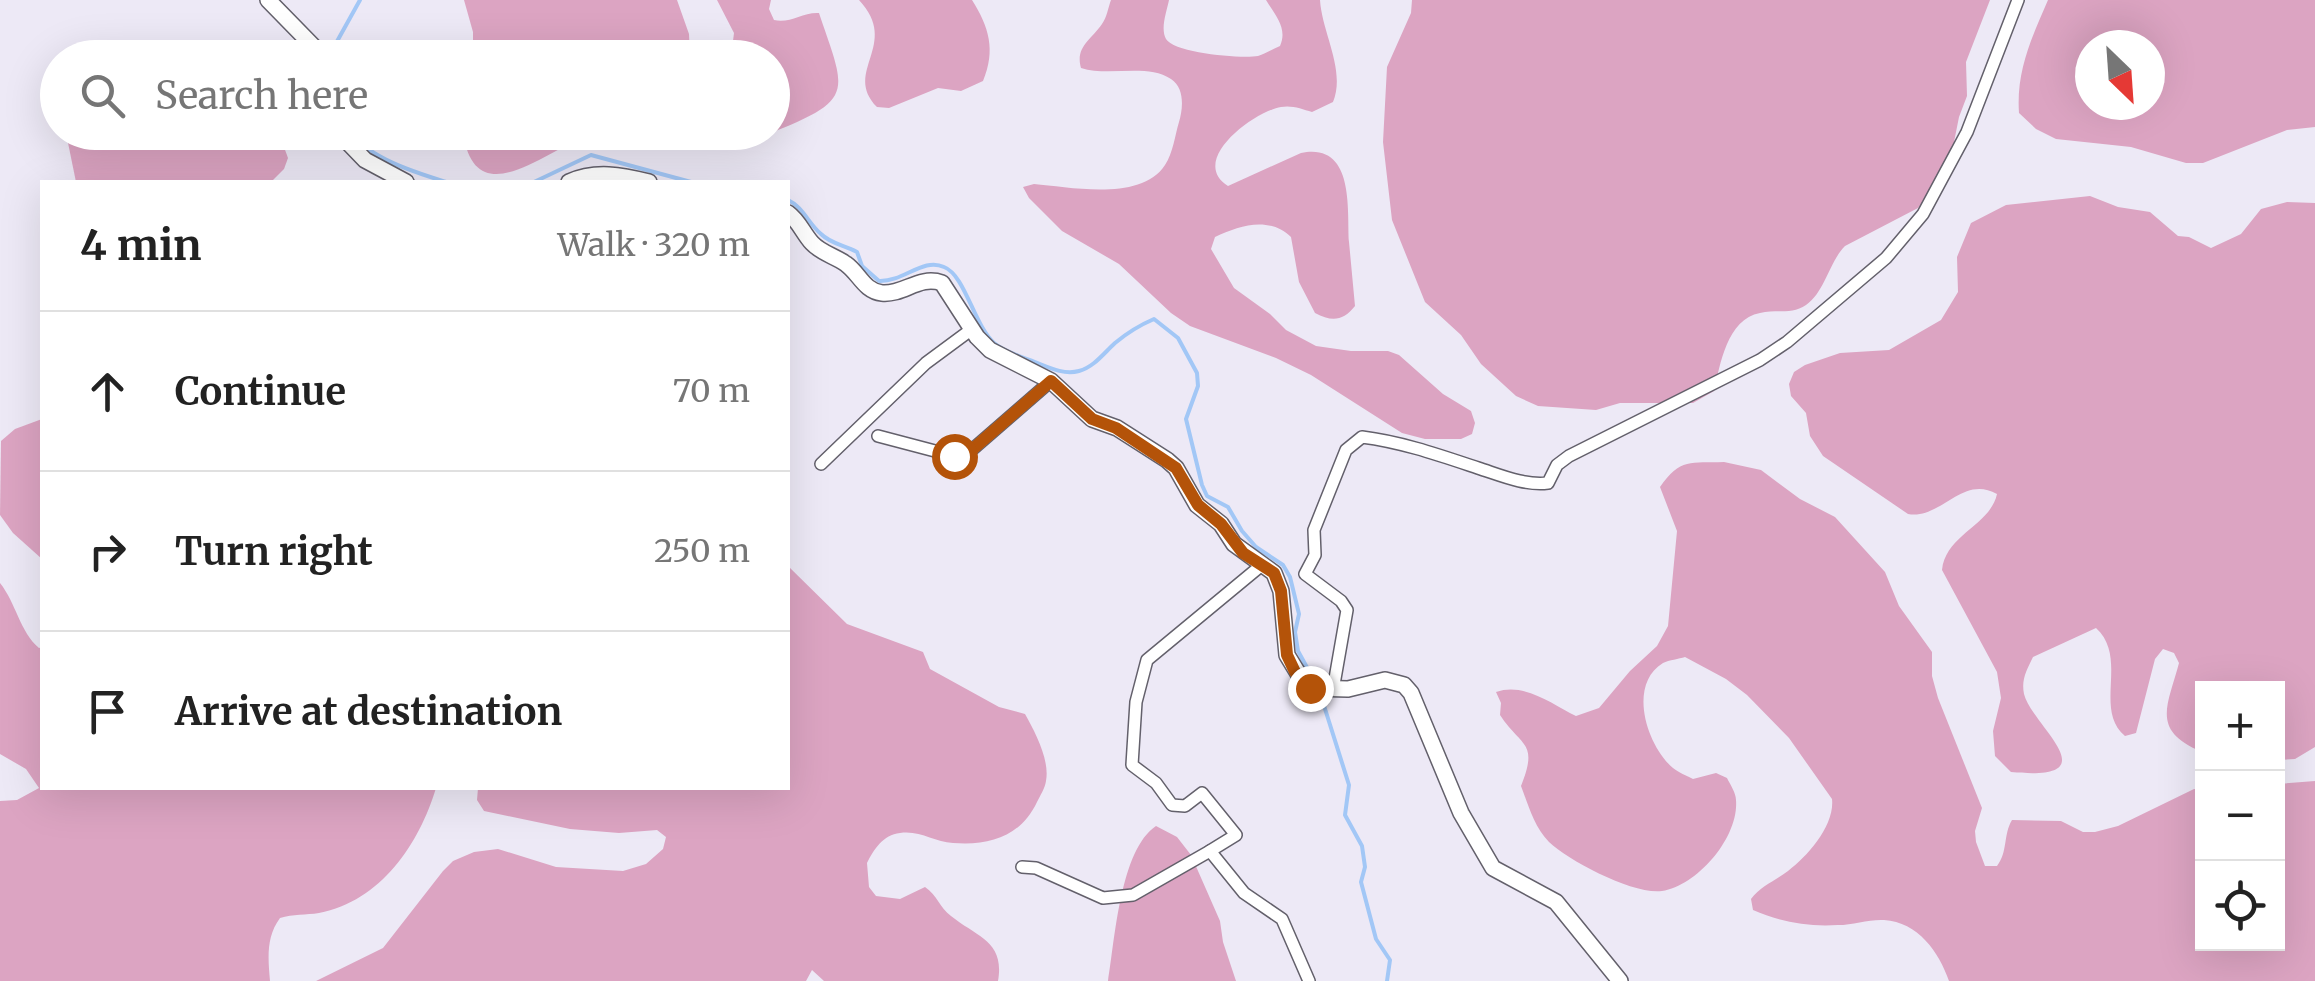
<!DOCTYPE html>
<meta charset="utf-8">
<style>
:root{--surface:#fff;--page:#f2f2f2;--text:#222;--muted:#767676;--line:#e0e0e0}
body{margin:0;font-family:Merriweather,serif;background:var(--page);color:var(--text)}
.controls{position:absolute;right:30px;bottom:30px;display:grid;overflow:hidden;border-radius:0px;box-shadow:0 10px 40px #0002}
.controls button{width:90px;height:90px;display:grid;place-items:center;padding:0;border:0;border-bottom:2px solid var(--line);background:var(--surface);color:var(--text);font:50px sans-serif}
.compass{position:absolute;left:2075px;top:30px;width:90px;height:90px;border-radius:50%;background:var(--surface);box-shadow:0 10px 40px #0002;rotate:155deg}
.stop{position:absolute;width:30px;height:30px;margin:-22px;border:8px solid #b45309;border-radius:50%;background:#fff}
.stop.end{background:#b45309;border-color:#fff;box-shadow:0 2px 10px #0008}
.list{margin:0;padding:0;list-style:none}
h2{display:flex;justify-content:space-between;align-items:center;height:130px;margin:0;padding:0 40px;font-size:42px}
h2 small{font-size:32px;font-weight:400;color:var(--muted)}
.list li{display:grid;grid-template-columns:65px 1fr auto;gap:30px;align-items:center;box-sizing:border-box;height:160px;padding:0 40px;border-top:2px solid var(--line)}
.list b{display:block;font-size:38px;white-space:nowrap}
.list em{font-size:32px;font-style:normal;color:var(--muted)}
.icon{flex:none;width:55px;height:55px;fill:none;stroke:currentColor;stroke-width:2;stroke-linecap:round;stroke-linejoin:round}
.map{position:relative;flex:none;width:2315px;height:981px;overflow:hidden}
.search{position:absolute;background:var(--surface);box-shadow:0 10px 40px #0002;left:40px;top:40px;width:750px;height:110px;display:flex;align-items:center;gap:25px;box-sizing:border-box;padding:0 35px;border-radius:55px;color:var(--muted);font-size:38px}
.panel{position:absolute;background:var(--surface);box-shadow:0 10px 40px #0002;left:40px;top:180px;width:750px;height:610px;border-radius:0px}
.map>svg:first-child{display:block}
</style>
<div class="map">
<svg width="2315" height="981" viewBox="0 0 2315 981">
<rect width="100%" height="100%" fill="#ede9f6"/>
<g fill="#dca4c2" fill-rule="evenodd">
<polygon points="464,0 677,0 689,34 690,57 473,57 473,32"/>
<path d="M717,0H771L769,9L774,20C790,24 802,12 819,13C845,91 857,99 773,132L772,58L731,57L734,33Z"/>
<path d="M859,0H972C989,27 996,50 983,81L961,91L938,88L889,108L877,107C842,71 901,45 859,0Z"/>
<path d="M1111,0H1169C1167,11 1160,28 1166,39C1174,53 1241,59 1258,56C1265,54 1273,49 1280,46C1288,28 1275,15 1266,0H1320C1322,33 1346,70 1333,102L1312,112C1302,109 1292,105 1281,107C1253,112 1188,161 1228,186L1301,153C1355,142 1347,210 1349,242C1351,263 1353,285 1355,306C1343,321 1332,322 1315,313L1299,282L1291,237C1269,216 1240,225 1215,237L1211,249L1234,288L1270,314L1286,330L1316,346L1351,351H1388L1399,355L1443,394L1471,411L1475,423L1472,434L1461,439H1425L1402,433L1311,375L1276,358L1190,326L1171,313L1119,264L1062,231L1029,198L1023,187L1034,184C1070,187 1141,202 1165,165C1173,153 1175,135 1179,122C1183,109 1185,88 1171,79C1147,63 1109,77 1081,68C1075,47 1091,40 1102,24C1107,17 1108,8 1111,0Z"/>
<path d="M1412,0H1990L1966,62L1967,96L1959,117L1949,167L1918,208L1845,246C1829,262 1825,292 1806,305C1792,315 1776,309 1760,313C1727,319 1720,365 1714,391L1693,403H1620L1596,410L1538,406L1516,396L1481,364L1461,335L1425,302L1392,220L1383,142L1387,67L1411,13Z"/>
<path d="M2048,0H2315V127L2287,130L2203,163H2186L2131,147L2056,139L2036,129L2019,113C2016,71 2032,37 2048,0ZM2090,45H2150V105H2090Z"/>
<polygon points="66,133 270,133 284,147 288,158 284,169 271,182 76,182"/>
<path d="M463,133V132L639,133C611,148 609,131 587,137C547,148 476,217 463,133Z"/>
<path d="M2090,196L2118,207L2150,212L2178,236L2189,237L2211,248L2241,234L2261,209L2287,202L2315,203V747L2295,759L2278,760V688H2202V752C2151,730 2167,708 2179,663L2174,653L2163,649L2155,659L2136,733L2125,736C2093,709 2129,658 2096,628L2033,657C2027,670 2021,679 2024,694C2032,726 2113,782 2011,772L1995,756L1993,731L2001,698L1997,672L1942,570C1946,534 1990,526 1997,494C1962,474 1941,520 1908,514L1823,456L1810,436L1806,413L1791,396L1789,384L1794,372L1805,365L1840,353L1889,350L1941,320L1958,292L1957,257L1971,223L2006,205Z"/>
<polygon points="42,419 42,559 13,533 0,515 1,441 15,429"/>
<path d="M1724,462L1761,470L1800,499L1835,517L1885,572L1899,606L1932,652V676L1938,698L1982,808L1975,831L1976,842L1985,866H1997C2008,852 2003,835 2012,820L2061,821L2083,832H2095L2118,826L2194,789L2202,790V944H2278V784L2315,781V981H1949C1939,952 1918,922 1884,920C1870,919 1853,925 1838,925C1808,927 1780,922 1753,910L1751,899C1761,886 1775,881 1788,871C1808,856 1835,825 1832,799L1789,738L1747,695L1726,679L1685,657C1679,659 1669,660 1663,663C1627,685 1647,746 1673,768C1678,772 1687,776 1693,779L1716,773L1727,778C1730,784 1736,793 1736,800C1739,837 1698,885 1662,891C1634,895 1569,861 1549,842C1534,827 1528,804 1521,786C1539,741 1521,747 1500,715L1501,703L1496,692C1524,682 1552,704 1576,716L1599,708L1630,671L1657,646L1668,626L1677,531L1660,487C1680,458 1691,463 1724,462Z"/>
<path d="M788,566L847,624L923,652L930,669L999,707L1025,714C1035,732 1050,760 1046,781C1045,788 1040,796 1037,802C1021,836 990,846 953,843C934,842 920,830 900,833C883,835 874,849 867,863L869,887L876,896L900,899L925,887C937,895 940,908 951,916C977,937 1005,941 998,981H824L812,970L806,981H316L383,948L443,871L453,861L474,852L498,849L556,867L623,871L646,864L663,849L666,837L657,830L619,833L570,829L484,811L477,800L478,788H788Z"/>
<path d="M0,583C16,603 20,632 39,648L42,647V788H436C419,844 381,901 319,913C306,915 293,914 280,918C266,937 268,958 270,981H0V801L17,800L39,788L26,769L0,754Z"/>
<path d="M1156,826L1177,837L1191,855L1220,921L1223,942L1236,981H1108C1115,940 1120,850 1156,826Z"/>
</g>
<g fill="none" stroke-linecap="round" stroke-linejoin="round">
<g stroke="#a2c7f6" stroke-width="4">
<polyline points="334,58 335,45 360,0"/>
<path d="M350,132C371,159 414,172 446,182"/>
<polyline points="534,182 591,155 691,182"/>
<path d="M788,200C803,207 808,223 821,234C831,244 844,245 857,252L862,266L879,281C904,282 923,257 944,267C965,275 974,325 994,343C1004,352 1022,357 1035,362C1050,368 1064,375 1079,371C1094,367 1104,353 1115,343C1127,333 1140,325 1154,319L1178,338L1197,373L1198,386L1186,419L1202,485L1207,496L1228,507L1242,531L1256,547L1283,565L1290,577L1299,614L1295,632L1298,651L1316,684"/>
<polyline points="1320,693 1349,785 1345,815 1362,846 1365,867 1361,882 1376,939 1390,960 1387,981"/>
</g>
<g stroke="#63606b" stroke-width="14">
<g id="street">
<polyline points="878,436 954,456 974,448 1051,381"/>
<polyline points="821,464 926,363 972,329"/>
<polyline points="1263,564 1147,660 1136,702 1132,765 1156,783 1172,805 1185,806 1202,793 1236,835 1210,851 1244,893 1282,919 1309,981"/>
<path d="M1333,690L1347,610L1341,601L1305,574L1315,555L1314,530L1346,450L1362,437C1402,442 1439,455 1478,468C1500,475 1525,486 1548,483L1557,465L1569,456L1760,360L1787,342L1886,258L1923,214L1967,132L2018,0"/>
<polyline points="1022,867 1036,868 1103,898 1133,895 1210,851"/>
</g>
</g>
<g stroke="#63606b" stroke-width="18">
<g id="secondary">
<polyline points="268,0 315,48 320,58"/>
<polyline points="338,132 365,160 406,182"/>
<path d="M569,182C595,170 622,175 649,182"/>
<path d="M788,213C799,221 803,233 812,243C821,253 835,256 846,264C859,273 864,291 882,293C904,295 919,275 942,283L977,337L990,350L1051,381L1092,419L1117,428L1167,460L1176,468L1197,505L1221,524L1234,544L1274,573L1281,591L1287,655L1304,683L1310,688L1348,689L1385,680L1404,685L1411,693L1461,813L1493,868L1556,902L1620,981"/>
</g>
</g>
<use href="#street" stroke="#fff" stroke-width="11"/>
<use href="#secondary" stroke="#fff" stroke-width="15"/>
</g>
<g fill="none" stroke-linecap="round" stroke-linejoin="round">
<polyline stroke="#b45309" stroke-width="12" points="954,456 974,448 1051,381 1092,419 1116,428 1176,468 1198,505 1221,524 1243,553 1274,573 1281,591 1287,655 1295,672 1310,688"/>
</g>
</svg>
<div class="controls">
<button>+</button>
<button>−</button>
<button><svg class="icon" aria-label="locate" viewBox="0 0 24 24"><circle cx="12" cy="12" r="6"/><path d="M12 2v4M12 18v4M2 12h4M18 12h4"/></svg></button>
</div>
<svg class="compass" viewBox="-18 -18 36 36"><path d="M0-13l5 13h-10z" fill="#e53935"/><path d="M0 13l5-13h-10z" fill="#767676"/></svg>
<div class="stop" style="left:954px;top:456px"></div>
<div class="stop end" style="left:1310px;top:688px"></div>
<div class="search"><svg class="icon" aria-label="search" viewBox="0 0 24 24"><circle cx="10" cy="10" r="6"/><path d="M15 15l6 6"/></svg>Search here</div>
<section class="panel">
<h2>4 min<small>Walk · 320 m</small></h2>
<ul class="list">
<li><svg class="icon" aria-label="ahead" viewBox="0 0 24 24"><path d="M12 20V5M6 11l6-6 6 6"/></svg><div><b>Continue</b></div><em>70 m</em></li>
<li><svg class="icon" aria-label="right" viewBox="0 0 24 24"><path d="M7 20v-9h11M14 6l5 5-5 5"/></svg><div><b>Turn right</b></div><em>250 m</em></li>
<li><svg class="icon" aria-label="arrive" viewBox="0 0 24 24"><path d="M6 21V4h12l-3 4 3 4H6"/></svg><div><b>Arrive at destination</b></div></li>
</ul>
</section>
</div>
